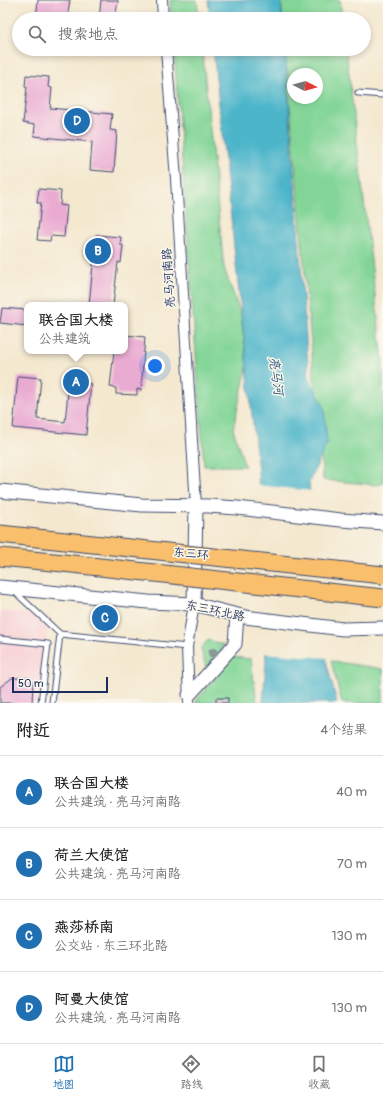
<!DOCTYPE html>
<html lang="zh">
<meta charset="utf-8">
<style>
:root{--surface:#fff;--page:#f2f2f2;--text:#202124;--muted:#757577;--line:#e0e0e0;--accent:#1f6fb2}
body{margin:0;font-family:Pangolin,"LXGW WenKai TC",sans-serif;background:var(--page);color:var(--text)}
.compass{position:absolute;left:287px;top:68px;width:36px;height:36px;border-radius:50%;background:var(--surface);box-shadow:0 2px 6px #0003;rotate:96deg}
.scale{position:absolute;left:12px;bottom:10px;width:96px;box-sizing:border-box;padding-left:4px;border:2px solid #1b2f5e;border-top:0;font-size:11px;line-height:14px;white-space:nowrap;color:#1b2f5e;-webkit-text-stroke:3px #fbf7ec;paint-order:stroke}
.you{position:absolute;left:155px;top:366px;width:14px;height:14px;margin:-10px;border:3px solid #fff;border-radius:50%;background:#1a73e8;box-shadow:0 0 0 6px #1a73e833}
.badge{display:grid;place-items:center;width:26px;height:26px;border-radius:50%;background:var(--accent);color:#fff;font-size:13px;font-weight:700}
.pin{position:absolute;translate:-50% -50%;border:2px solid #fff;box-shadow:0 1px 4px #0006}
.popup{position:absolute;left:24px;top:302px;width:104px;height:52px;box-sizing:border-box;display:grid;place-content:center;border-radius:8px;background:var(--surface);filter:drop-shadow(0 1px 3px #0005);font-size:13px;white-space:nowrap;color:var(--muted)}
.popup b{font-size:15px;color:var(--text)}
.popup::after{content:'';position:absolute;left:50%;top:100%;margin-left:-8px;border:8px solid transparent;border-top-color:var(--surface)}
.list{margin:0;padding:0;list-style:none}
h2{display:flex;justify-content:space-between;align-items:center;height:52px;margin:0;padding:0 16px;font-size:17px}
h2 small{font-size:13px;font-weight:400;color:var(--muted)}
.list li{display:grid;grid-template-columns:26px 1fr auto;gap:12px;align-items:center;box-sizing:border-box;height:72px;padding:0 16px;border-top:1px solid var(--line)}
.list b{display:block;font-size:15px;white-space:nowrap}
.list p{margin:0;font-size:13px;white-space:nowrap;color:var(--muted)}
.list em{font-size:13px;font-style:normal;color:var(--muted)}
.icon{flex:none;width:22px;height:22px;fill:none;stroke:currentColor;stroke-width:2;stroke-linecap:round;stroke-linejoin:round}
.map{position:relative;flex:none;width:383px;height:703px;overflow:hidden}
.search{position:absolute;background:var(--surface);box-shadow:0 2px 6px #0003;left:12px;right:12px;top:12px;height:44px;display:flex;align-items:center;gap:10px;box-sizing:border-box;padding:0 14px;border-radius:22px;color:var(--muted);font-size:15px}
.sheet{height:340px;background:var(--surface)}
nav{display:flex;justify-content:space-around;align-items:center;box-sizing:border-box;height:56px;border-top:1px solid var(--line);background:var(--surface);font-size:11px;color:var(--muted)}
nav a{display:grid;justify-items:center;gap:2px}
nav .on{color:var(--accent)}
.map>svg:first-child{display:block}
</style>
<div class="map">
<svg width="383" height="703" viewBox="0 0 383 703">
<rect width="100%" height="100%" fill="#fbf7ec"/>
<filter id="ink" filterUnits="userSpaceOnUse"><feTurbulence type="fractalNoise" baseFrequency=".025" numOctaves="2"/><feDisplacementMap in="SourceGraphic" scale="8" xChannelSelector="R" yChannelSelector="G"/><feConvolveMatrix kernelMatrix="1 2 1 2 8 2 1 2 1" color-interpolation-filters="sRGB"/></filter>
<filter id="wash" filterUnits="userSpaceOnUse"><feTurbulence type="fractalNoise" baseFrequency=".012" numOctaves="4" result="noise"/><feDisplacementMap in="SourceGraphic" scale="16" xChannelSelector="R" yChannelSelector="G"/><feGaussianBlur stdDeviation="0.9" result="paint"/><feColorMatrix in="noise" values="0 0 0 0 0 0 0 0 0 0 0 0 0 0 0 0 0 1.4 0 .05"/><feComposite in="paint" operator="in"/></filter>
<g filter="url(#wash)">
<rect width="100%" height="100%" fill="#f4e8cf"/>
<polygon fill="#f7cfd4" points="0,611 49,616 39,703 0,703"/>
<g fill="#82d597" stroke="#4e827a" fill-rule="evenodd">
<polygon points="170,0 197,0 199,19 171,19"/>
<polygon points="281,0 340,0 342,19 283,19"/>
<polygon points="174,49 202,49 224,268 241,315 247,367 233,429 245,466 204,466"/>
<path d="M285,49H346L383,362V483L378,485L323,480ZM293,74H317V98H293Z"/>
<polygon points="208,640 224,645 219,655 206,668 201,648"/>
<polygon points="233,657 251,659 257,703 196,703 196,701"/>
<polygon points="331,661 383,669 383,703 342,703"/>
</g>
<g fill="#4db5ca" stroke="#347294">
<polygon points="208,0 281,0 282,19 210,19"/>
<polygon points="213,49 285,49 309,378 324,406 327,443 309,482 327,664 337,703 263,703 266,661 258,471"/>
</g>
<polygon fill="#f4e8cf" points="256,485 312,491 328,658 264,653"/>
<g id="blocks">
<g fill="#eaabd3">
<polygon points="38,0 70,0 67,19 36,19"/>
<polygon points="101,0 118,0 115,19 99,19"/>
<polygon points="26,75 49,77 48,87 52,88 50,108 112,114 110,130 117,131 114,172 90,170 92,142 34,136 35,125 23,123 27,87 25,86"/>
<polygon points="39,189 61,191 60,205 67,206 64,237 51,236 50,241 37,240 41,203 37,203"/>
<polygon points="96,235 121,237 120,245 123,245 121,263 118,262 113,305 89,305"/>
<polygon points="2,308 27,310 27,326 0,323"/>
<polygon points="125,335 145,337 141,390 137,389 137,395 116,394 116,388 110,387 114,351 125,351"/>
<polygon points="18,376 41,378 37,419 65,422 69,382 91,384 86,435 13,428"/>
<polygon points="12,678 30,678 33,684 32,703 0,703 0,687"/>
<rect x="216" y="698" width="12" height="5"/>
</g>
</g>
</g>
<g filter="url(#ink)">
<use href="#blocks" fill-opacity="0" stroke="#3c4b6f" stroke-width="1"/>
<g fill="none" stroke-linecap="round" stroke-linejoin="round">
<g stroke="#3c4b6f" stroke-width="7">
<g id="service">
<polyline points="358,93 383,95"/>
<polyline points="15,592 60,634 52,703"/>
<polyline points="60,634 187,647"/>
<polyline points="0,639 48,644 41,703"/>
</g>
</g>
<g stroke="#3c4b6f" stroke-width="12">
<g id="minor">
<polyline points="162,0 163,19"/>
<polyline points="166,49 176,179 196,506"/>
<polyline points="189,703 187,647 194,604"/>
</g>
</g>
<g stroke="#3c4b6f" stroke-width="15">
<g id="tertiary">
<polyline points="0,491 142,505 209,506 237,508 341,520 383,523"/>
<polyline points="0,587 148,602 194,604 245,617 343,629 383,628"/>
<polyline points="194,604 196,506"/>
<polyline points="189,695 235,644 237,615"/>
</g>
</g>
<g stroke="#3c4b6f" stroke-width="19">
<g id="trunk">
<polyline points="0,534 65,541"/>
<polyline points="0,557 63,563"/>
</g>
</g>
<use href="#service" stroke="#fff" stroke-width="5"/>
<use href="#minor" stroke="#fff" stroke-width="10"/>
<use href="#tertiary" stroke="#fff" stroke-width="13"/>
<use href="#trunk" stroke="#f9bf6d" stroke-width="17"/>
<g stroke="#3c4b6f" stroke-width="19" stroke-linecap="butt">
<g id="trunk-bridge">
<polyline points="65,541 383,575"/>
<polyline points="63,563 383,598"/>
</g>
</g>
<use href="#trunk-bridge" stroke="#f9bf6d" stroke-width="17"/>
</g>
<circle fill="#8b9999" cx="213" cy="653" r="5"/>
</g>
<g text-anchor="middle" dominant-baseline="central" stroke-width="3" stroke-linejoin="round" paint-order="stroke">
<g font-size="12" fill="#1b2f5e" stroke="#fbf7ec">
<text transform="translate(169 278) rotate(-94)">亮马河南路</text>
<text transform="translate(191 554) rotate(6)">东三环</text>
<text transform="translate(215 611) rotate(12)">东三环北路</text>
</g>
<g font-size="13" font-style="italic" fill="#2a577e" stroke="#fbf7ec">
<text transform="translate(276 376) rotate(82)">亮马河</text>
</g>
</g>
</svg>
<svg class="compass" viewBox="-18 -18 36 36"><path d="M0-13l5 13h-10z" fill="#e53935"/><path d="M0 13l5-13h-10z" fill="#757577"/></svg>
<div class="scale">50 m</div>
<div class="you"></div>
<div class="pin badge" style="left:76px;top:382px">A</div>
<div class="popup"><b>联合国大楼</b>公共建筑</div>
<div class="pin badge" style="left:98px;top:251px">B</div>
<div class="pin badge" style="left:105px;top:618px">C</div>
<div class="pin badge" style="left:77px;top:121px">D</div>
<div class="search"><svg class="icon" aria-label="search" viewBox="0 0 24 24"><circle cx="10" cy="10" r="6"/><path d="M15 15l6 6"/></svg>搜索地点</div>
</div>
<section class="sheet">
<h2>附近<small>4个结果</small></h2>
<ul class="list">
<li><span class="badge">A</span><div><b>联合国大楼</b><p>公共建筑 · 亮马河南路</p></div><em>40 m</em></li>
<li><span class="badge">B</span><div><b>荷兰大使馆</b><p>公共建筑 · 亮马河南路</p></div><em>70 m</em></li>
<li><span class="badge">C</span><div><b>燕莎桥南</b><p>公交站 · 东三环北路</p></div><em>130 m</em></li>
<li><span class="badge">D</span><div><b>阿曼大使馆</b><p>公共建筑 · 亮马河南路</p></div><em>130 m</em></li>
</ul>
</section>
<nav>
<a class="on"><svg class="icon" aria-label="map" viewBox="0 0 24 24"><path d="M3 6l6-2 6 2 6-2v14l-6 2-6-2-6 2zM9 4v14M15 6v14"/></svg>地图</a>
<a><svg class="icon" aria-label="directions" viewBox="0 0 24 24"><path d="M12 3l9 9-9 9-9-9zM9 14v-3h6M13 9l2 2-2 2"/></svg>路线</a>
<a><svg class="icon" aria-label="saved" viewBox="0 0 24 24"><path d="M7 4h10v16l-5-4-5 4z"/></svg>收藏</a>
</nav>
